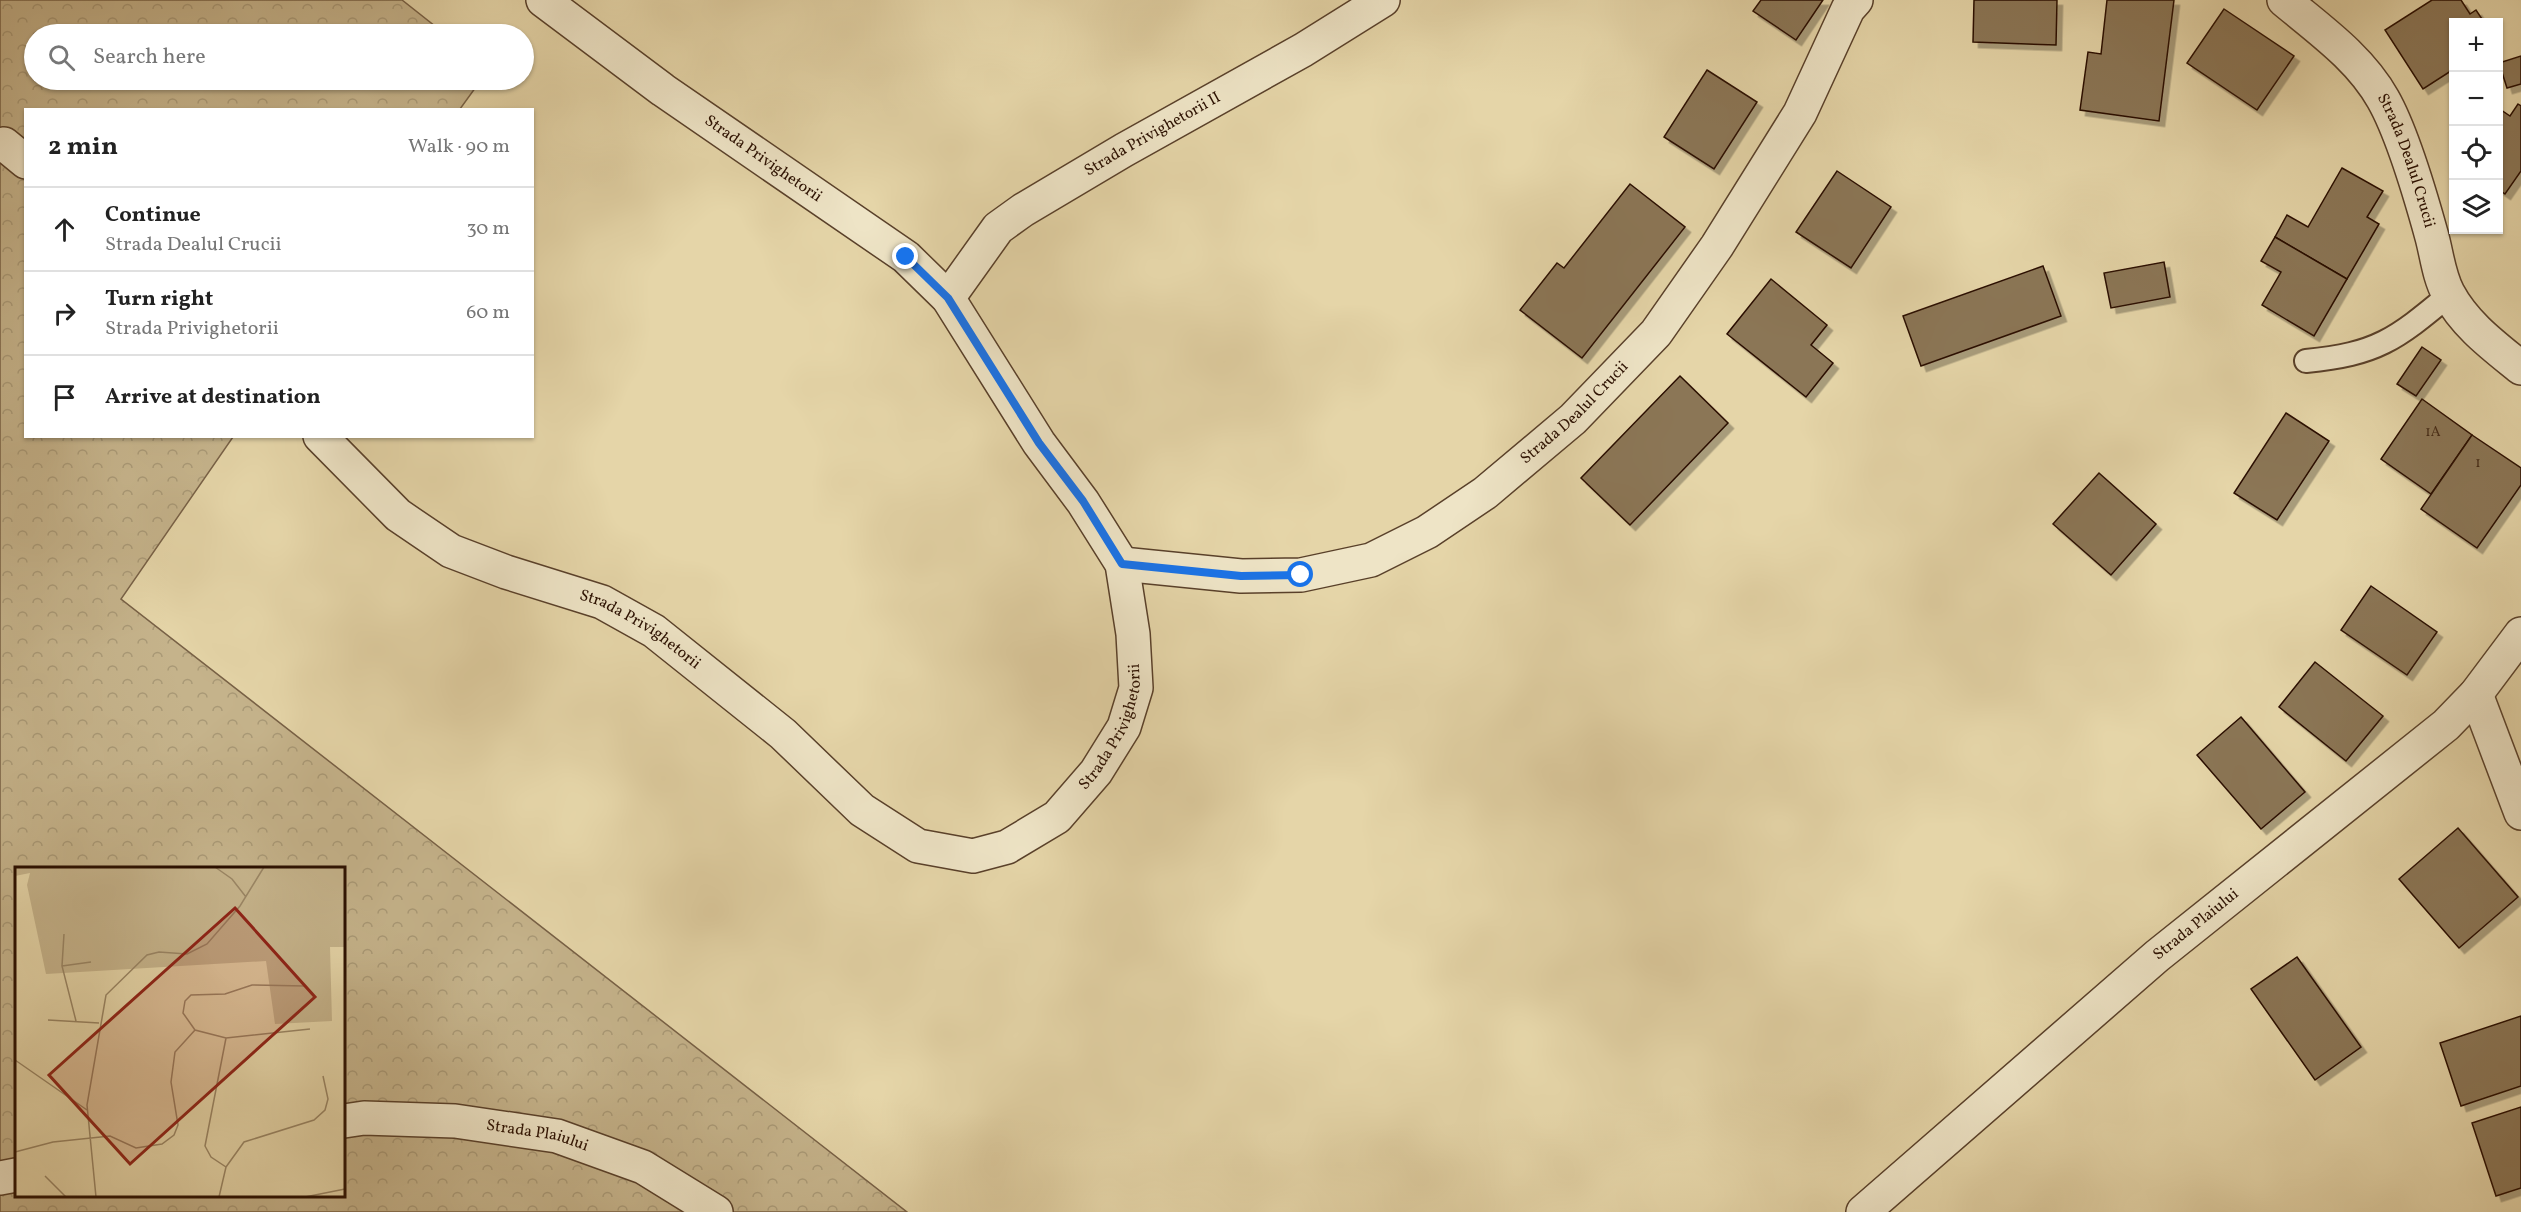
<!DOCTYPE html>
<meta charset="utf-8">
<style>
body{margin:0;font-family:Vollkorn,serif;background:#f6f6f6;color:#222}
.controls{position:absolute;right:18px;top:18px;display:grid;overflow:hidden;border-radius:0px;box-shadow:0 2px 4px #0004}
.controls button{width:54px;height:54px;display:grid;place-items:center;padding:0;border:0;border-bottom:2px solid #e0e0e0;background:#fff;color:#222;font:30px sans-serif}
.stop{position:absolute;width:18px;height:18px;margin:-14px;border:4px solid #1a73e8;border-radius:50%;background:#fff}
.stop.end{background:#1a73e8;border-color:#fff;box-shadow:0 2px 6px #0008}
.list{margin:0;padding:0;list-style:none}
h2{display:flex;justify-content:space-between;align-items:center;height:78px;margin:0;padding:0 24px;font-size:26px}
h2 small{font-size:20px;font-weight:400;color:#767676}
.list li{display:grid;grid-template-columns:39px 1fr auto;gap:18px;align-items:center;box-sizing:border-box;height:84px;padding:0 24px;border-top:2px solid #e0e0e0}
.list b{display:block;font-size:22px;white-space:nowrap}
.list p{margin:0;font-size:20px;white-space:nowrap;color:#767676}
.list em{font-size:20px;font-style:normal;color:#767676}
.icon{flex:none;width:33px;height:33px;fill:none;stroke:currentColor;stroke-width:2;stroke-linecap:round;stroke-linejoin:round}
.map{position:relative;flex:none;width:2521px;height:1212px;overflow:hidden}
.search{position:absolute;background:#fff;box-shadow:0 2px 4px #0004;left:24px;top:24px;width:510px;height:66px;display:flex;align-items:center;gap:15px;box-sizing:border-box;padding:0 21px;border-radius:33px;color:#767676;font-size:22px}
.panel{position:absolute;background:#fff;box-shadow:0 2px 4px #0004;left:24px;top:108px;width:510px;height:330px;border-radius:0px}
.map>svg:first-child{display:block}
.forest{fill:url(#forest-crowns);stroke:#786146;stroke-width:1.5;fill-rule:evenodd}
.building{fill:#8b7657;stroke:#2a0f00;stroke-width:1.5;filter:url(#shadow)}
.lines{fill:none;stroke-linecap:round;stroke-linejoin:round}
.service-casing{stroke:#59402a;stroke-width:26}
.minor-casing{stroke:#59402a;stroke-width:36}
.service{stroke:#eee4c6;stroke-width:22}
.minor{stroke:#eee4c6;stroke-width:33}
.route{stroke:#1a73e8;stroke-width:8}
.labels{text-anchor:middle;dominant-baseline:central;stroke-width:5;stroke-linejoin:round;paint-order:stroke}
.number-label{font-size:14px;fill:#422916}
.street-label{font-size:16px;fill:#2a0f00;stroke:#eee4c6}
.inset-road{fill:none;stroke:#9a8665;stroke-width:1.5}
.view{fill:#8f2418;fill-opacity:0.15;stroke:#8f2418;stroke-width:3}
.inset-edge{fill:none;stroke:#2a0f00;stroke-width:3}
</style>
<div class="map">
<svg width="2521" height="1212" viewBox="0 0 2521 1212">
<defs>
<pattern id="forest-crowns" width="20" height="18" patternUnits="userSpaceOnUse" patternTransform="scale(1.5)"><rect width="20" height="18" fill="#c5b38b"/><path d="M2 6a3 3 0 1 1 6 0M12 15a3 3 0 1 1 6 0" fill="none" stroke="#a99976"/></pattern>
<filter id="shadow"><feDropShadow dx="5.5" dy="5.5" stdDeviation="0" flood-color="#0004"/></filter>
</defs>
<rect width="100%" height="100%" fill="#e5d5a8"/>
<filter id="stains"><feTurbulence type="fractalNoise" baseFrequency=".00333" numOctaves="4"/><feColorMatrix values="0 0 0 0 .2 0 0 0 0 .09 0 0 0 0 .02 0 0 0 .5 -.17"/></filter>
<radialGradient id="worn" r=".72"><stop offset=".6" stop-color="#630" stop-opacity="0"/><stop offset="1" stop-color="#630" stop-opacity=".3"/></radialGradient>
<!-- forest -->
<path class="forest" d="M 0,0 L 402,0 L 445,34 L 34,34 L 34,80 L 481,80 L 460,109 L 26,110 L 26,436 L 233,437 L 121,599 L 907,1212 L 0,1212 ZM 16,868 L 344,868 L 344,1196 L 16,1196 Z"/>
<!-- building -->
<g class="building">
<path d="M 1761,0 L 1823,0 L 1796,40 L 1753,11 Z"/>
<path d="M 1974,0 L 2057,0 L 2056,45 L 1973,42 Z"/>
<path d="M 2107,0 L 2174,0 L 2159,121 L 2080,110 L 2088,52 L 2101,54 Z"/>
<path d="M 2432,0 L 2461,0 L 2470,14 L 2476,10 L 2484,22 L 2454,22 L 2454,69 L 2423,89 L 2385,30 Z"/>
<path d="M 2224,9 L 2294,56 L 2257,110 L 2187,63 Z"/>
<path d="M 2521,56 L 2521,84 L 2507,88 L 2499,63 Z"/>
<path d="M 1707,70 L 1757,102 L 1714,169 L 1664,137 Z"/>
<path d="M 2518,104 L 2521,106 L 2521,171 L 2505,194 L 2498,189 L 2498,108 L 2510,116 Z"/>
<path d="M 2342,168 L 2383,191 L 2367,217 L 2379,224 L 2347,279 L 2275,237 L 2287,215 L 2308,227 Z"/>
<path d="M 1837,171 L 1891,207 L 1851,268 L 1796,232 Z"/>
<path d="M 1630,184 L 1685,227 L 1582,358 L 1520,310 L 1557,263 L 1564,268 Z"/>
<path d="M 2275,237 L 2347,279 L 2314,336 L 2262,305 L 2281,272 L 2261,261 Z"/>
<path d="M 2164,262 L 2170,297 L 2111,308 L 2104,273 Z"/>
<path d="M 2043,266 L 2061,316 L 1921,366 L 1903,316 Z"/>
<path d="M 1771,279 L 1827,325 L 1811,345 L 1833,363 L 1806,397 L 1727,334 Z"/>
<path d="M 2422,347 L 2441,360 L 2416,396 L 2397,384 Z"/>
<path d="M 1680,376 L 1728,423 L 1630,525 L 1581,478 Z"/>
<path d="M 2422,399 L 2472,435 L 2431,494 L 2381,459 Z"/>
<path d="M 2286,413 L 2329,441 L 2277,520 L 2234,493 Z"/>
<path d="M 2472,435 L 2521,468 L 2521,485 L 2477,548 L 2421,509 Z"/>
<path d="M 2099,473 L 2156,524 L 2111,575 L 2053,524 Z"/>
<path d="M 2371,586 L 2437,632 L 2407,675 L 2341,630 Z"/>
<path d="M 2315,662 L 2383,716 L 2346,761 L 2279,707 Z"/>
<path d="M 2241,717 L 2305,792 L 2261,829 L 2197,755 Z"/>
<path d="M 2458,828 L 2518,897 L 2459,948 L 2399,879 Z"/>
<path d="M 2297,957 L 2361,1047 L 2315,1080 L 2251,989 Z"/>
<path d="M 2521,1016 L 2521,1086 L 2461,1106 L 2440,1043 Z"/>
<path d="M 2521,1107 L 2521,1188 L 2496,1196 L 2472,1123 Z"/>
</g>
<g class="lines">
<defs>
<path id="service" d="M 2306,361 C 2377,354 2395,340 2449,295"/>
<g id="minor">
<path id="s1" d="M 2284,0 C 2320,30 2360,58 2383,99 C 2403,134 2421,197 2432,237 C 2437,256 2439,276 2448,293 C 2465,325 2494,346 2521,368"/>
<path d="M 4,144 L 26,162"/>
<path id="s2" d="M 948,298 L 998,228 L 1023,210 L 1124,150 L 1303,50 L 1383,0"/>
<path id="s3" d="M 320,436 L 398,515 L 451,551 L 506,572 L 602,602 L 654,631 L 783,734 L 862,810 L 918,846 L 973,856 L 1007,847 L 1057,817 L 1096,772 L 1124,727 L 1136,688 L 1133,634 L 1122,564 L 1083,502 L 1039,443 L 948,298 L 906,257 L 663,90 L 543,0"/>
<path id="s4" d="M 1122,564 L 1241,576 L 1301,575 L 1371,560 L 1427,532 L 1485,493 L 1573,419 L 1656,333 L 1717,246 L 1800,113 L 1848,9 L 1856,0"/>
<path d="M 2476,694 L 2521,813"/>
<path id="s5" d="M 344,1121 L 364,1118 L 455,1121 L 557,1136 L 643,1167 L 716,1212"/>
<path d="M 0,1178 L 16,1175"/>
<path id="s6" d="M 1863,1212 L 2157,956 L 2446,725 L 2476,694 L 2521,634"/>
</g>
</defs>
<!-- service casing -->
<use href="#service" class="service-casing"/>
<!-- minor casing -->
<use href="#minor" class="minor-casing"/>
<!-- service -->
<use href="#service" class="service"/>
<!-- minor -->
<use href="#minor" class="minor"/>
</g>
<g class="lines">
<!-- route -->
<path class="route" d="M 906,257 L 948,298 L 1039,443 L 1083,501 L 1122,564 L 1241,576 L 1301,575"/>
</g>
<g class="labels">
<!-- number labels -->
<g class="number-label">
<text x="2433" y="432">1A</text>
<text x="2478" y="463">1</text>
</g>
<!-- street labels -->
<g class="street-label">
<text stroke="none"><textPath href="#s2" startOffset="267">Strada Privighetorii II</textPath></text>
<text transform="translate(763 159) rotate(35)">Strada Privighetorii</text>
<text stroke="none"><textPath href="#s1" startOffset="207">Strada Dealul Crucii</textPath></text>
<text stroke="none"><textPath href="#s4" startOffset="504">Strada Dealul Crucii</textPath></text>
<text stroke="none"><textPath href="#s3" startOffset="381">Strada Privighetorii</textPath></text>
<text stroke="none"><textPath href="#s3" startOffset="993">Strada Privighetorii</textPath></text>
<text stroke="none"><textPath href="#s6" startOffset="440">Strada Plaiului</textPath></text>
<text stroke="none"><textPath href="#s5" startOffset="195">Strada Plaiului</textPath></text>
</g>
</g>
<!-- overview -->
<g transform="translate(15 867)">
<rect width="330" height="330" fill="#e5d5a8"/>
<path d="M 0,0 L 330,0 L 330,80 L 315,80 L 317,154 L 260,157 L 251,94 L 31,107 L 12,18 L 15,6 L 0,9 Z" fill="#c5b38b"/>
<path class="inset-road" d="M 200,0 L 217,12 L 231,30M 49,67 L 47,99 L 61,154M 47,99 L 76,95M 290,119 L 237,118 L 210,127 L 176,128 L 170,134 L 168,146 L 180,163 L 211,171 L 295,162M 330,146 L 330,177M 33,153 L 84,156M 0,193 L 72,243M 0,285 L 38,275 L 95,269 L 121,281 L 147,277 L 159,268 L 163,258 L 156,215 L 160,185 L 180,163M 211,300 L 229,275 L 299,253 L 310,243 L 313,232 L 308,209M 30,309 L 51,330M 81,330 L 72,238 L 91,128 L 132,88 L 144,85 L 172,87 L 192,77 L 225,39 L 249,0M 93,330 L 112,330M 204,330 L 211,300 L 196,290 L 190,279 L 211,171M 290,330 L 330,322"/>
<path class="view" d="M 220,41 L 300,130 L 115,297 L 34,208 Z"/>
<rect width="330" height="330" class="inset-edge"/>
</g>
<rect width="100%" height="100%" filter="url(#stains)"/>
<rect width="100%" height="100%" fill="url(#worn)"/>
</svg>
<div class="controls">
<button>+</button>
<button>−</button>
<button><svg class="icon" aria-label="locate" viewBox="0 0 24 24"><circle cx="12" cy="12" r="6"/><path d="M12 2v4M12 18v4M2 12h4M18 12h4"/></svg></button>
<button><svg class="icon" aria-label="layers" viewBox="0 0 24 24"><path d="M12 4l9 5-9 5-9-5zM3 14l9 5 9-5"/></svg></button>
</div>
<div class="stop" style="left:1301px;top:575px"></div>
<div class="stop end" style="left:906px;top:257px"></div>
<div class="search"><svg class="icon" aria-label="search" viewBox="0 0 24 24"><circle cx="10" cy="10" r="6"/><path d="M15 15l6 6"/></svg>Search here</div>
<section class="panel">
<h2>2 min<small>Walk · 90 m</small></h2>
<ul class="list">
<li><svg class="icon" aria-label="ahead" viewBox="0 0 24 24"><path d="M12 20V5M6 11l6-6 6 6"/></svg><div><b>Continue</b><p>Strada Dealul Crucii</p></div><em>30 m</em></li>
<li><svg class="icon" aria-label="right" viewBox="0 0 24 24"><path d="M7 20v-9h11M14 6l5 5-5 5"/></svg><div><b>Turn right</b><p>Strada Privighetorii</p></div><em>60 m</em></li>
<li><svg class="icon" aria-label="arrive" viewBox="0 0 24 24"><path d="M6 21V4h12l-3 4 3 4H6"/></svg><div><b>Arrive at destination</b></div></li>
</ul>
</section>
</div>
